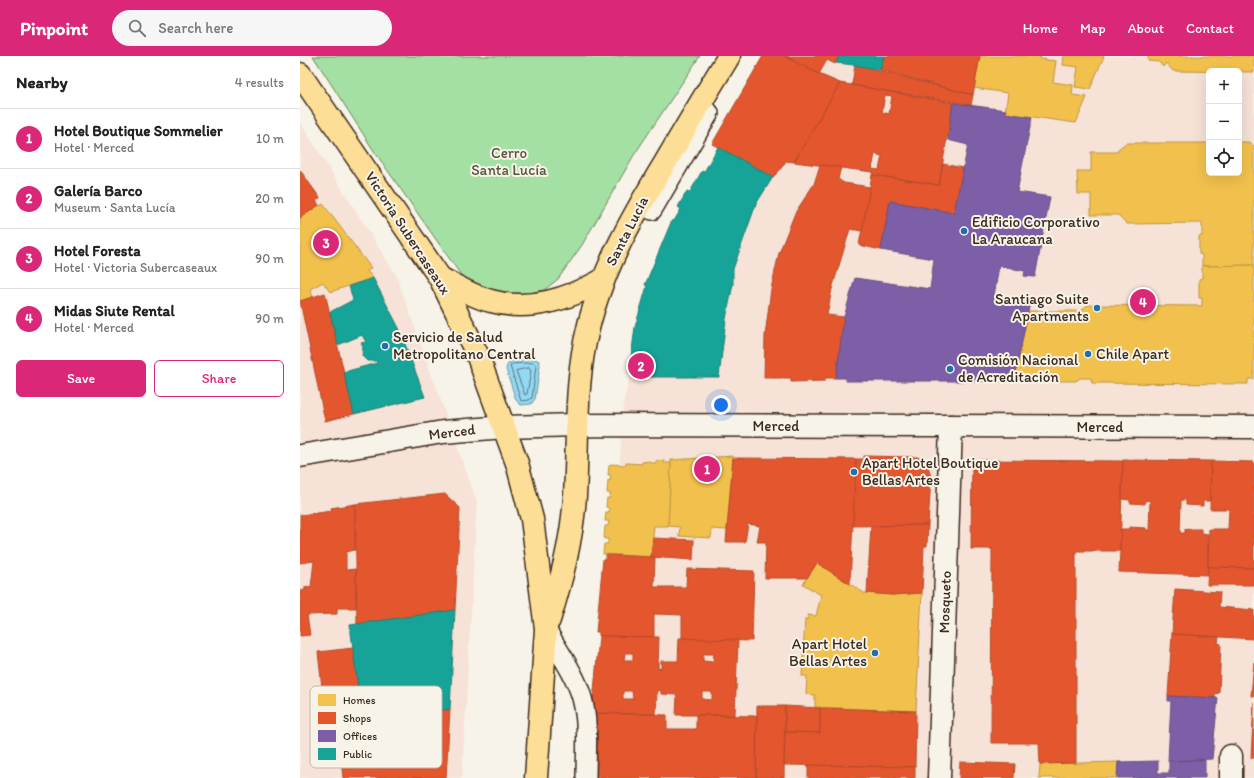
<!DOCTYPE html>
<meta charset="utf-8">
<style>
body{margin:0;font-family:Itim,sans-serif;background:#f6f6f6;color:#222}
.controls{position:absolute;right:12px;top:12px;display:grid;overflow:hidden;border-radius:6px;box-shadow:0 4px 16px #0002}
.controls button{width:36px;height:36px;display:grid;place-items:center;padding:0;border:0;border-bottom:1px solid #e0e0e0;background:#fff;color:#222;font:20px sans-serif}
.you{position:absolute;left:421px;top:349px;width:14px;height:14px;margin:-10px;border:3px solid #fff;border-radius:50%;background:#1a73e8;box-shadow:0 0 0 6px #1a73e833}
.badge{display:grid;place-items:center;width:26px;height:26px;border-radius:50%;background:#db2777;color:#fff;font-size:13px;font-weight:700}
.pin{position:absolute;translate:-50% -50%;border:2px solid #fff;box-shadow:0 1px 4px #0006}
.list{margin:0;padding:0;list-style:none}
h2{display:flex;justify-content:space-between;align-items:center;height:52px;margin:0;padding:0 16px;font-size:17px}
h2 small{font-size:13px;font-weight:400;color:#767676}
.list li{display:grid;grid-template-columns:26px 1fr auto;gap:12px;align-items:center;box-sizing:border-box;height:60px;padding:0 16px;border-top:1px solid #e0e0e0}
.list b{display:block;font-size:15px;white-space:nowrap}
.list p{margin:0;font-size:13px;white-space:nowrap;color:#767676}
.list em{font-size:13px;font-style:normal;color:#767676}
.actions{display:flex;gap:8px;padding:12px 16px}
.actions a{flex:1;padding:9px 0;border:1px solid #db2777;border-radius:6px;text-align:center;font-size:14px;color:#db2777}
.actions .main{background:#db2777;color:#fff}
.icon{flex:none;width:22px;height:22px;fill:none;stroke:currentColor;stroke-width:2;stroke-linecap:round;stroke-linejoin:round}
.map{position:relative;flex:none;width:954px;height:722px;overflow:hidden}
header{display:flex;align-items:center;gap:24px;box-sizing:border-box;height:56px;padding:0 20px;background:#db2777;color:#fff}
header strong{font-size:19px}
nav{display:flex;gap:22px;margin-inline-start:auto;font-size:14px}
.search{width:280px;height:36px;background:#f6f6f6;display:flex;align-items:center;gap:10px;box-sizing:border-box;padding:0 14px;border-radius:22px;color:#767676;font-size:15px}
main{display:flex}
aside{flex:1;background:#fff}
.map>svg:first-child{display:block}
.built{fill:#f6e2d7;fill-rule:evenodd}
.green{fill:#a4dfa4;stroke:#708461}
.water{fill:#92d9f4;stroke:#6f939e}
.homes{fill:#f2c14e;stroke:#bb9440}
.shops{fill:#e4572e;stroke:#b14a29;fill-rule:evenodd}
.offices{fill:#7b5ea7;stroke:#684e7e}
.public{fill:#17a398;stroke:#227f73}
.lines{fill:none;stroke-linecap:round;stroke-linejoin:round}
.shore{stroke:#5e7074;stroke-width:1}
.lane-casing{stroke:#3b2a1e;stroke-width:22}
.street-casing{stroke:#3b2a1e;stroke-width:25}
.secondary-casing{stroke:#3b2a1e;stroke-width:25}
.primary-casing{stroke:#3b2a1e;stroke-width:25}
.lane{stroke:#f7f3e8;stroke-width:19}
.street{stroke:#f7f3e8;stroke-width:22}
.secondary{stroke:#f7f3e8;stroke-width:22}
.primary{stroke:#fdde96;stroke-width:22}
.poi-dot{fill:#1f6fb2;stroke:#f7f3e8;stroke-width:1.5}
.labels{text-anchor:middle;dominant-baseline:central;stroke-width:4;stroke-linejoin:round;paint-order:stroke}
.park-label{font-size:15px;fill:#555740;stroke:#f7f3e8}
.poi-label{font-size:15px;fill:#3b2a1e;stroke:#f7f3e8;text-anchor:start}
.street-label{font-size:15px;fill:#3b2a1e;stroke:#f7f3e8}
.key{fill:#f7f3e8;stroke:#bfb7ab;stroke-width:1}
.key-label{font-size:11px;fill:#3b2a1e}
</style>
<header>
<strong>Pinpoint</strong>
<div class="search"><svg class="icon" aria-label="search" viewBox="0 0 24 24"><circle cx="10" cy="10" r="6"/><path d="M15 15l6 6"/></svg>Search here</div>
<nav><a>Home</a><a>Map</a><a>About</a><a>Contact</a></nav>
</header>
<main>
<aside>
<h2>Nearby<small>4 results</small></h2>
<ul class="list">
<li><span class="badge">1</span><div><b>Hotel Boutique Sommelier</b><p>Hotel · Merced</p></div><em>10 m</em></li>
<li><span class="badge">2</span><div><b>Galería Barco</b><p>Museum · Santa Lucía</p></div><em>20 m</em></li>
<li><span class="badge">3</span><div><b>Hotel Foresta</b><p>Hotel · Victoria Subercaseaux</p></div><em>90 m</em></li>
<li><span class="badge">4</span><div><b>Midas Siute Rental</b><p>Hotel · Merced</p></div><em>90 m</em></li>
</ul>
<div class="actions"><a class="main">Save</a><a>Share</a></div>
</aside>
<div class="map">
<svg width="954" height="722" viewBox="0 0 954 722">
<rect width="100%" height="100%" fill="#f7f3e8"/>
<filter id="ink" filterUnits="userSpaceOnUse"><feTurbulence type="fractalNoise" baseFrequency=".025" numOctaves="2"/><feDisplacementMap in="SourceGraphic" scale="8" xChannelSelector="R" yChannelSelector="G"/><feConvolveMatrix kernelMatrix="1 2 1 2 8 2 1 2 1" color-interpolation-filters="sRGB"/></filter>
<g filter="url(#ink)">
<!-- built -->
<g class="built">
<path d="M 474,0 L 954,0 L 954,722 L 298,722 L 324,345 L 354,219 ZM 909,15 L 939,15 L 939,117 L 909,117 Z"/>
<path d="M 0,66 L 96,219 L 177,446 L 162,722 L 0,722 Z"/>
</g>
<!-- green -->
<path class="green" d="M 13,0 L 400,0 L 334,99 L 282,189 L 258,223 L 242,236 L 221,243 L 197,242 L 163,222 L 74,95 Z"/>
<!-- water -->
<path class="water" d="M 235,303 L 239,305 L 240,309 L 235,343 L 231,348 L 221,349 L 216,344 L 206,313 C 208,300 225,304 235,303 Z"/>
<!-- homes -->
<g class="homes">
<path d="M 680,0 L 741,0 L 740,3 L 756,5 L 753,26 L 773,29 L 772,39 L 787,41 L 776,67 L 705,57 L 708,37 L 674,32 Z"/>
<path d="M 764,0 L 804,0 L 790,33 L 775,31 L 778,11 L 763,9 Z"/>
<path d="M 848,0 L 954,0 L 954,16 L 873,15 L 866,7 L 863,11 L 859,6 L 848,5 Z"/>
<path d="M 939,86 L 950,86 L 954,91 L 954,209 L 902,210 L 902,199 L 899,198 L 899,180 L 902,180 L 902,167 L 827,168 L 818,159 L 791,159 L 791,138 L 778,138 L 777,115 L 791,115 L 791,96 L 818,96 L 818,93 L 826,87 L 909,87 L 909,117 L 939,117 Z"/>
<path d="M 23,148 L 71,212 L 67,215 L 73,222 L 30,236 L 23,226 L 10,233 L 13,241 L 0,245 L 0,162 L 19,149 L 20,150 Z"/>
<path d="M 954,209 L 954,323 L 948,323 L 948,328 L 792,327 L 791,322 L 780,322 L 776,325 L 739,325 L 739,322 L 715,321 L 728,255 L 781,255 L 787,249 L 902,250 L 902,242 L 899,242 L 899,223 L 902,222 L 902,210 Z"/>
<path d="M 433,400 L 427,474 L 412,473 L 411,482 L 379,480 L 380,471 L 368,470 L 371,404 Z"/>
<path d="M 364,404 L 364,407 L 371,407 L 368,470 L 354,470 L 351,501 L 303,498 L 304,488 L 308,488 L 308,483 L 304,483 L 305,470 L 308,470 L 309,465 L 305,465 L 306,456 L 309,456 L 309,452 L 306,451 L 307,442 L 310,442 L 310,437 L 307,437 L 308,424 L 310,425 L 311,419 L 308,419 L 309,409 L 311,408 L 326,409 L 326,407 L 342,408 L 342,406 L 350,405 L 350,407 L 356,407 L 356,405 Z"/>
<path d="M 517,507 L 564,537 L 592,539 L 622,537 L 616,655 L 515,651 L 515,639 L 506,638 L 507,620 L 502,620 L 505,563 L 508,563 L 508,559 L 516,560 L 521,539 L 503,528 Z"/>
<path d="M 818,706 L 817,722 L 739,722 L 740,708 Z"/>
</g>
<!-- shops -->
<g class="shops">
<path d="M 463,0 L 484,0 L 519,18 L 540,27 L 494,106 L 486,105 L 479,115 L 473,121 L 412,88 Z"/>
<path d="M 484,0 L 539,0 L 535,8 L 527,4 L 519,18 Z"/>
<path d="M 584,0 L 680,0 L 673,39 L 580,14 Z"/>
<path d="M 555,9 L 673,39 L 671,49 L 552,29 Z"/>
<path d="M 540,27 L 653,47 L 639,129 L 572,119 L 573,116 L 494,106 ZM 585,39 L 592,40 L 589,58 L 582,56 ZM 575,98 L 582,100 L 579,114 L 572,113 Z"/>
<path d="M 643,108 L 663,112 L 654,157 L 590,145 L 581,194 L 559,189 L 572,119 L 639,129 Z"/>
<path d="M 520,109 L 541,111 L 538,123 L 544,127 L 570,131 L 562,175 L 550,173 L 532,233 L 527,259 L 544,261 L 536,322 L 525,322 L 525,325 L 491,326 L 491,322 L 464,322 L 465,280 L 471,233 L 479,197 L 495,157 L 514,128 Z"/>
<path d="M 0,114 L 20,142 L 16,145 L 19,149 L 0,162 Z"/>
<path d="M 25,237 L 54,358 L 25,365 L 0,245 Z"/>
<path d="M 564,400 L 617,401 L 624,404 L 628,409 L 631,422 L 628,469 L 552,470 L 556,403 L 564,403 Z"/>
<path d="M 433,402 L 556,403 L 550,528 L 517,507 L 507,522 L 465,522 L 466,486 L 457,486 L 460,470 L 448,468 L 445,486 L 426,486 Z"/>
<path d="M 672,404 L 823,405 L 820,495 L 776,495 L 776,707 L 740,708 L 739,687 L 691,687 L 692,493 L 671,493 Z"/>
<path d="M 823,404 L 911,405 L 910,445 L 903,445 L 903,450 L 886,449 L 886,444 L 881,444 L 880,477 L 885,477 L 885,473 L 901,473 L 901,477 L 908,478 L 908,519 L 819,516 L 821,473 L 829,473 L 829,471 L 846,472 L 846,474 L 849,474 L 850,445 L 845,444 L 845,448 L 830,447 L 830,444 L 822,443 Z"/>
<path d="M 911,405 L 954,406 L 954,512 L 908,511 L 909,473 L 928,473 L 929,453 L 910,453 Z"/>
<path d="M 145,438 L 160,452 L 155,554 L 57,568 L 55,448 Z"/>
<path d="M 55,448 L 55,494 L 46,496 L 46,514 L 56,513 L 56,552 L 37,552 L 37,558 L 7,559 L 10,579 L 0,580 L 0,535 L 5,534 L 5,531 L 11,531 L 14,505 L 0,507 L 0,459 L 32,455 L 31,452 Z"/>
<path d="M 628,469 L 627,490 L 624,490 L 622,537 L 592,539 L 567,537 L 571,470 Z"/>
<path d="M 353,482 L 394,484 L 393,504 L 351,501 Z"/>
<path d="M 306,499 L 355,501 L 354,531 L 386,531 L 387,513 L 454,515 L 452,585 L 382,583 L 382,559 L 354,558 L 354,581 L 299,580 L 299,576 L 296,576 L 303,503 L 306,503 Z"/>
<path d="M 908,511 L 954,512 L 954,529 L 907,529 Z"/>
<path d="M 875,533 L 920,536 L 919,551 L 954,554 L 954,583 L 872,578 Z"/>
<path d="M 872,578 L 919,581 L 918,587 L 921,588 L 919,637 L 915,638 L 915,642 L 868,640 Z"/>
<path d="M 299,580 L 359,581 L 358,612 L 361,613 L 361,605 L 378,605 L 379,582 L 438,584 L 435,659 L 376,659 L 377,639 L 361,638 L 361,634 L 357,635 L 356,658 L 292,657 ZM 325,597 L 333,597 L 333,604 L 324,604 ZM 403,598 L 414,598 L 413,606 L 403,605 ZM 323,635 L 332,635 L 333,643 L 323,643 ZM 402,636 L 412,636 L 412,644 L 402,643 Z"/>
<path d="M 53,592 L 59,638 L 23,641 L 18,596 Z"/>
<path d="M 954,606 L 954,640 L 951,640 Z"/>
<path d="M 954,646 L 954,702 L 951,702 Z"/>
<path d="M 457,650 L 485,650 L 484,722 L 456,722 Z"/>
<path d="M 485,650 L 520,652 L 520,677 L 485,676 Z"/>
<path d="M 520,652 L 616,655 L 615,711 L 484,709 L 485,676 L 520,677 Z"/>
<path d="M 150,653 L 146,722 L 43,722 L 38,676 L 46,674 L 45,664 L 83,659 L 85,678 L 106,676 L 104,658 Z"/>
<path d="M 292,657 L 367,659 L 367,673 L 396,673 L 396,659 L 457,660 L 456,722 L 291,722 Z"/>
<path d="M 660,706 L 715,708 L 714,722 L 659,722 Z"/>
<path d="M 508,709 L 615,711 L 615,722 L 508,722 Z"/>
</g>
<!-- offices -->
<g class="offices">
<path d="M 653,47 L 706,54 L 705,57 L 732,61 L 717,136 L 750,141 L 735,221 L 724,220 L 725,215 L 699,210 L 694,240 L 730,245 L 715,321 L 707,322 L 707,325 L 546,325 L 546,322 L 536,322 L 544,261 L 555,222 L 630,233 L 634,203 L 581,194 L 590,145 L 654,157 L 668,89 L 648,84 Z"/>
<path d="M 868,640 L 918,642 L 912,703 L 868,705 L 871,645 L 868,645 Z"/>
<path d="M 905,704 L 905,722 L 817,722 L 818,706 L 858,705 L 858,717 L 869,717 L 869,705 Z"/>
</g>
<!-- public -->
<g class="public">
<path d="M 539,0 L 584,0 L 580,14 L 555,9 L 536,7 Z"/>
<path d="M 418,91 L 473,121 L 456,148 L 433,213 L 433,228 L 426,263 L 419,321 L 337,321 L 332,317 L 329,317 L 335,271 L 347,230 L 345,229 L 372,164 L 374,165 L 381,153 L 378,151 L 387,135 L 390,136 L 402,115 L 404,116 Z"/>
<path d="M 73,222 L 99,272 L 125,341 L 54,358 L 44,316 L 77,307 L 77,305 L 67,305 L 62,300 L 63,291 L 61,287 L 66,286 L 62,279 L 38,289 L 30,256 L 53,244 L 49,230 Z"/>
<path d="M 155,554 L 150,653 L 62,662 L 50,569 Z"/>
</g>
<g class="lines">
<!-- shore -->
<g class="shore">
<path d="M 234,307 L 236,310 L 232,342 L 229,344 L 221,345 L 210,310 L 213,308 Z"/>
<path d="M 229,312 L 231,315 L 227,338 L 225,339 L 216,315 Z"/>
</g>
<defs>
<g id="lane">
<path d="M 340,148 L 352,154 L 409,57"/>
<path d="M 246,573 C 258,595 275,617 282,642 C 289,668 286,695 286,722"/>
</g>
<g id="street">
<path d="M 204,371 L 277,369 L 954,371"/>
<path d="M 639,722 L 651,370"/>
<path d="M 931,722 L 931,700"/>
</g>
<path id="secondary" d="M 0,400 L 143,376 L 204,371"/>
<g id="primary">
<path d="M 0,18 L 140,222 L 177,298 L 217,407 L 232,463 L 246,573 L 236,722"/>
<path d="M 140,222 C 156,230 173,241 191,245 C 230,256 268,243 303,224"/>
<path d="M 249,564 C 262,522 272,484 275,440 C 278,388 275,336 285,286 C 298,220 331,163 365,107 C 386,71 407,36 429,0"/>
</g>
</defs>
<!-- lane casing -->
<use href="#lane" class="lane-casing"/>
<!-- street casing -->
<use href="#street" class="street-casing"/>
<!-- secondary casing -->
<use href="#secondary" class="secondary-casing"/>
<!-- primary casing -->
<use href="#primary" class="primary-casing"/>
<!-- lane -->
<use href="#lane" class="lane"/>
<!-- street -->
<use href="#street" class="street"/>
<!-- secondary -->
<use href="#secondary" class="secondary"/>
<!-- primary -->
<use href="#primary" class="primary"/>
</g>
</g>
<!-- markers -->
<g class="poi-dot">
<circle cx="664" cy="175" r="4"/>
<circle cx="797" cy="252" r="4"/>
<circle cx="85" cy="290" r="4"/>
<circle cx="788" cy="298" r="4"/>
<circle cx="650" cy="313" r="4"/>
<circle cx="554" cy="416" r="4"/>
<circle cx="575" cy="597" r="4"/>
</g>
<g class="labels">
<!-- park labels -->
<g class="park-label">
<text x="209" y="97">Cerro<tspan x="209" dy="17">Santa Lucía</tspan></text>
</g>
<!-- poi labels -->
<g class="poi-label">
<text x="672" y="166">Edificio Corporativo<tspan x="672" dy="17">La Araucana</tspan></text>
<text x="789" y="243" text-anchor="end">Santiago Suite<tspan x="789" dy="17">Apartments</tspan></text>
<text x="93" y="281">Servicio de Salud<tspan x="93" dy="17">Metropolitano Central</tspan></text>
<text x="796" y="298">Chile Apart</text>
<text x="658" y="304">Comisión Nacional<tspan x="658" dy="17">de Acreditación</tspan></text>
<text x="562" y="407">Apart Hotel Boutique<tspan x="562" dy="17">Bellas Artes</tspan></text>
<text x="567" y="588" text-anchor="end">Apart Hotel<tspan x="567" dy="17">Bellas Artes</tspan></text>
</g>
<!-- street labels -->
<g class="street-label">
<text transform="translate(327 175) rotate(-63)">Santa Lucía</text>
<text transform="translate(108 177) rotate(57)">Victoria Subercaseaux</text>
<text x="476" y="370">Merced</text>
<text x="800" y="371">Merced</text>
<text transform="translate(152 376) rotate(-7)">Merced</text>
<text transform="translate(645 546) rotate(-88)">Mosqueto</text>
</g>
</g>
<!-- legend -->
<rect x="10" y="630" width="132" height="82" rx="6" class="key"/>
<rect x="18" y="638" width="18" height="12" fill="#f2c14e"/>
<rect x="18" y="656" width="18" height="12" fill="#e4572e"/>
<rect x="18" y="674" width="18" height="12" fill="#7b5ea7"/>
<rect x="18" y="692" width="18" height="12" fill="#17a398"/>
<g class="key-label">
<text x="43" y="648">Homes</text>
<text x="43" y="666">Shops</text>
<text x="43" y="684">Offices</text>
<text x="43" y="702">Public</text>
</g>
</svg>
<div class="controls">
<button>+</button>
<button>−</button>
<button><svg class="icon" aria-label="locate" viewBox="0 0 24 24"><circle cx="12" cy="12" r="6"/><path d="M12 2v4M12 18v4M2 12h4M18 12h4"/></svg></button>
</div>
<div class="you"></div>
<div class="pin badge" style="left:407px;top:413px">1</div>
<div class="pin badge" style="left:341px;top:310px">2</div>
<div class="pin badge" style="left:26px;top:187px">3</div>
<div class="pin badge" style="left:843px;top:246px">4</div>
</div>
</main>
